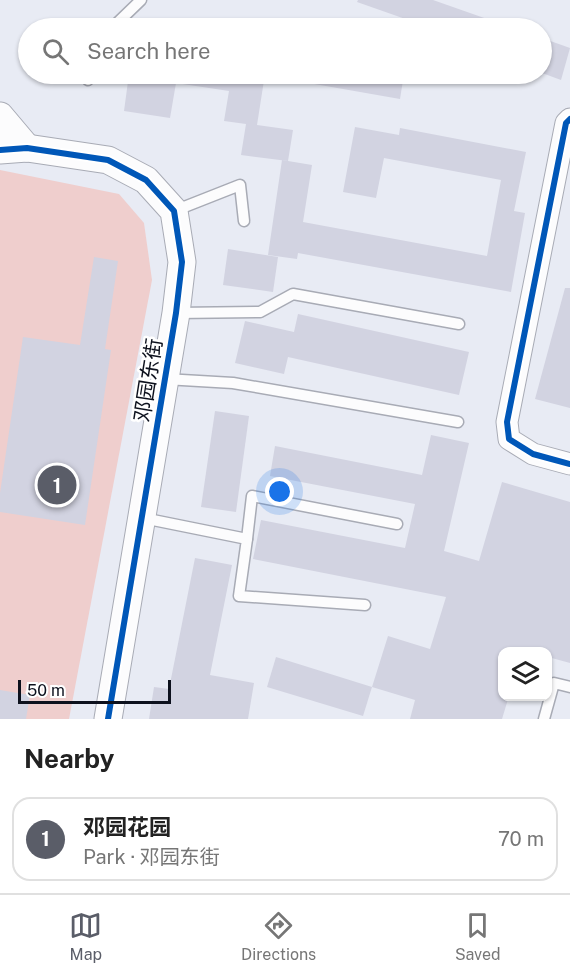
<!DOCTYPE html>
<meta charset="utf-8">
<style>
body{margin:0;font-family:"Public Sans","Noto Sans SC",sans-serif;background:#f6f6f6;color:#222}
.controls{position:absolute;right:18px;bottom:18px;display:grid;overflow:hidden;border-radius:12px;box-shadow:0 2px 4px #0004}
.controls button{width:54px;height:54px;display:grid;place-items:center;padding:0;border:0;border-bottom:2px solid #e0e0e0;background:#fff;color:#222;font:30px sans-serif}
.scale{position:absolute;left:18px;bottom:15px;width:153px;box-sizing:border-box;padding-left:6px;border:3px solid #0d111d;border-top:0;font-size:16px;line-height:21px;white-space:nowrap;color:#0d111d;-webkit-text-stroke:4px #fff;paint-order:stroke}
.you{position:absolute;left:280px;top:492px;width:21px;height:21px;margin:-15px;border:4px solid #fff;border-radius:50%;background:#1a73e8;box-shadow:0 0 0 9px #1a73e833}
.badge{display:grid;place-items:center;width:39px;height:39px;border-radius:50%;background:#5a5d68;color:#fff;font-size:20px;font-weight:700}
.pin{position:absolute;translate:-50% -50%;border:3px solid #fff;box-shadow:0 2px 6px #0006}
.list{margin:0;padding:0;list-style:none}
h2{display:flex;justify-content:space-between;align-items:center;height:78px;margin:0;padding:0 24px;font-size:26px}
h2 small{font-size:20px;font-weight:400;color:#767676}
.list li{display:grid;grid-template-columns:39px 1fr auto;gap:18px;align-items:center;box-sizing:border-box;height:84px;margin:0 12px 12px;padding:0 12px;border:2px solid #e0e0e0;border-radius:18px}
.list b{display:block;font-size:22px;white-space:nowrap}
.list p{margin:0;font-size:20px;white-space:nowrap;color:#767676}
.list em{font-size:20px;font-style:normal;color:#767676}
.icon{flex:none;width:33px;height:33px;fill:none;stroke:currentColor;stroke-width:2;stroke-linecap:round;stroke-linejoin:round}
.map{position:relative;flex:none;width:570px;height:719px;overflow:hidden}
.search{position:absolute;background:#fff;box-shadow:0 2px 4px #0004;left:18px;right:18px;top:18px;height:66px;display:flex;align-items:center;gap:15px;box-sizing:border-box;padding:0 21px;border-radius:33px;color:#767676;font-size:22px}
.sheet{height:174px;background:#fff}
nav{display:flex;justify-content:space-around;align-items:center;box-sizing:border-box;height:84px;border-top:2px solid #e0e0e0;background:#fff;font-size:16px;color:#767676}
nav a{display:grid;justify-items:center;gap:3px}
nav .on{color:#5a5d68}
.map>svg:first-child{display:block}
.green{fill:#efcecd}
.building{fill:#d2d3e1}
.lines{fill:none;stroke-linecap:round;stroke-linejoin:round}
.service-casing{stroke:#a8abb5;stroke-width:13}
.minor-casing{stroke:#a8abb5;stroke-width:23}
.tertiary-casing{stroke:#a8abb5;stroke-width:29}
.service{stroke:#fcfcfd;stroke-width:10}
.minor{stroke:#fcfcfd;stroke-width:21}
.tertiary{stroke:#fcfcfd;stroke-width:27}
.cycleway-casing{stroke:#fff;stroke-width:10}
.cycleway{stroke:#0057b8;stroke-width:6}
.labels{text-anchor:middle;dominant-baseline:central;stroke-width:5;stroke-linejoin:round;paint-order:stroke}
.street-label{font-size:21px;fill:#0d111d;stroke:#fff}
</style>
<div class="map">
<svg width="570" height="719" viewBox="0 0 570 719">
<rect width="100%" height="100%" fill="#e8ebf4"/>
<!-- green -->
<path class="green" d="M 0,170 L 119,194 L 144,223 L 152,280 L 69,719 L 0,719 Z"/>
<!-- building -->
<g class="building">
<path d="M 358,0 L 433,0 L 507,26 L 506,28 L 431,28 L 357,2 Z"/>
<path d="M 542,38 L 570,48 L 561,80 L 542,73 Z"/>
<path d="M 129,74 L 265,74 L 257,125 L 293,130 L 288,161 L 241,155 L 246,124 L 224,121 L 229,91 L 176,83 L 170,118 L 124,111 Z"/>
<path d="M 304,74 L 404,74 L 400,99 L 303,82 Z"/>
<path d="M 355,127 L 399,135 L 400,128 L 526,152 L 514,211 L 525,213 L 511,292 L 298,253 L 297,259 L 268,255 L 282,160 L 312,165 L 303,222 L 487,256 L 501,180 L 384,158 L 376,198 L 343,192 Z"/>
<path d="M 228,249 L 278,257 L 273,292 L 223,285 Z"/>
<path d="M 94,257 L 118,261 L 105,349 L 111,350 L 85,525 L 0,512 L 0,493 L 23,337 L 80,345 Z"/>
<path d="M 565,288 L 570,288 L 570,408 L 535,399 Z"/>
<path d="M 298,314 L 469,352 L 459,395 L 288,357 L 284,374 L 235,363 L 245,321 L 294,332 Z"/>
<path d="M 215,411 L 249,416 L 236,512 L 201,507 Z"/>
<path d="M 431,435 L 469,443 L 444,551 L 479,561 L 502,482 L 570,502 L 570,663 L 548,657 L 548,651 L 502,651 L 502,696 L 509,696 L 502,719 L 410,719 L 415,700 L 372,687 L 388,636 L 430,649 L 446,597 L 253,559 L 261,520 L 405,548 L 415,504 L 270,476 L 275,446 L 422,475 Z"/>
<path d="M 195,558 L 232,565 L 210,675 L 254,683 L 248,719 L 149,719 L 154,687 L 169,689 Z"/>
<path d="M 276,657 L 372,687 L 363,716 L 267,687 Z"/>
<path d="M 0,690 L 30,695 L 26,719 L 0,719 Z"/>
</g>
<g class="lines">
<defs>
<g id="service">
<path d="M 112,28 L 141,0"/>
<path d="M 88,80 L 90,74"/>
<path d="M 174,211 L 240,185 L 244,221"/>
<path d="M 176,313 L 260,312 L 293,294 L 459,324"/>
<path d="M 165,379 L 233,383 L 458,422"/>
<path d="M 143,518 L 247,539 L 239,596 L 365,605"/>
<path d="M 247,539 L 252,496 L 397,524"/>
<path d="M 544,719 L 554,683 L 570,687"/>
</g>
<path id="minor" d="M 570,119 L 566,123 L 507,422 L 509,439 L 533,454 L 570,464"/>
<g id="tertiary">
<path d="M 0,116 L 27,148"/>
<path d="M 0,150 L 27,148 L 108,160 L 146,180 L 174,211 L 182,262 L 176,313 L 108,719"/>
</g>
</defs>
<!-- service casing -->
<use href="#service" class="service-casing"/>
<!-- minor casing -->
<use href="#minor" class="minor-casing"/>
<!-- tertiary casing -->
<use href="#tertiary" class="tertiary-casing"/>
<!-- service -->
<use href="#service" class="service"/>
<!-- minor -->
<use href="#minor" class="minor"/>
<!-- tertiary -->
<use href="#tertiary" class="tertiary"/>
<defs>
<g id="cycleway">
<path d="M 570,119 L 566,123 L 507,422 L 509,439 L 533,454 L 570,464"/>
<path d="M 0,150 L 27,148 L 108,160 L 146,180 L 174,211 L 182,262 L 176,313 L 108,719"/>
</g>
</defs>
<!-- cycleway casing -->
<use href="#cycleway" class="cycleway-casing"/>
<!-- cycleway -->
<use href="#cycleway" class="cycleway"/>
</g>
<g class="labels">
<!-- street labels -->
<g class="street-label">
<text transform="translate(148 380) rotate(-81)">邓园东街</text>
</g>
</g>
</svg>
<div class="controls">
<button><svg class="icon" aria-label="layers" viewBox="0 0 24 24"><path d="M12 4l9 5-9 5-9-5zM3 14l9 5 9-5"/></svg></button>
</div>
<div class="scale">50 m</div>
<div class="you"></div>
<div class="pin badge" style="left:57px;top:485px">1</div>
<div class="search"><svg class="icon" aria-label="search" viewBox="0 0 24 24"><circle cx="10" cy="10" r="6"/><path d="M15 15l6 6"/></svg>Search here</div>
</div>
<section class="sheet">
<h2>Nearby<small></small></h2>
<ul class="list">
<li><span class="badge">1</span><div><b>邓园花园</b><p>Park · 邓园东街</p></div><em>70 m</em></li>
</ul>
</section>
<nav>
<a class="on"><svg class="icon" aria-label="map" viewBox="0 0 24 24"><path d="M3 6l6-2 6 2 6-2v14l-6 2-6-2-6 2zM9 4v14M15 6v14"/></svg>Map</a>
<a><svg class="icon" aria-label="directions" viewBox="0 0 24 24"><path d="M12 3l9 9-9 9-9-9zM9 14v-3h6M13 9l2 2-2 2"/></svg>Directions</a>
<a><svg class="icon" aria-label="saved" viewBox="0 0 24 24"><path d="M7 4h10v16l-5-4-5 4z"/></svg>Saved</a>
</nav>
